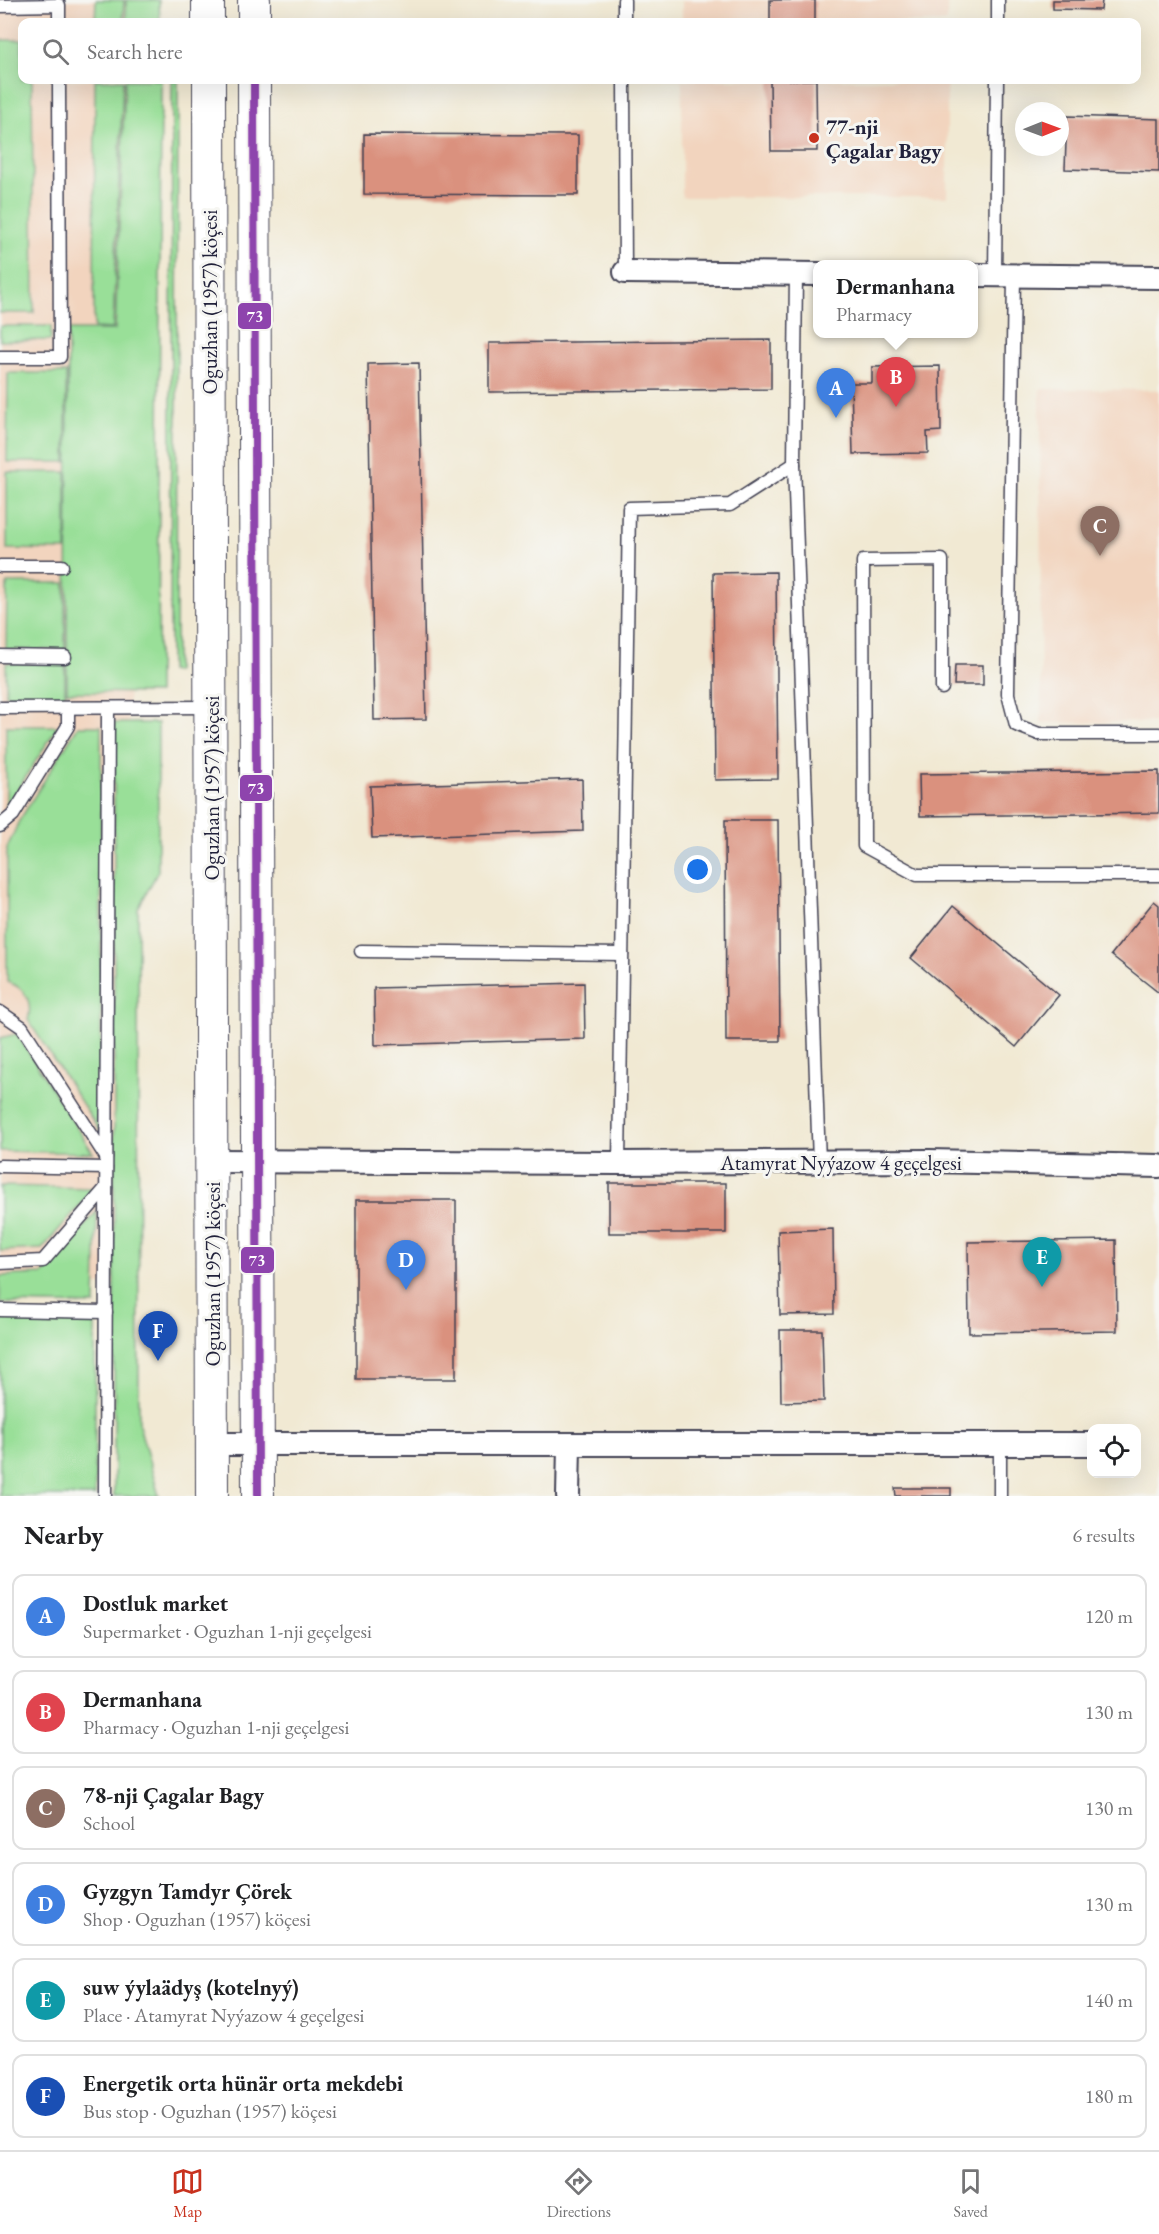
<!DOCTYPE html>
<meta charset="utf-8">
<style>
body{margin:0;font-family:"EB Garamond",serif;background:#f2f2f2;color:#202124}
.controls{position:absolute;right:18px;bottom:18px;display:grid;overflow:hidden;border-radius:12px;box-shadow:0 6px 24px #0002}
.controls button{width:54px;height:54px;display:grid;place-items:center;padding:0;border:0;border-bottom:2px solid #e0e0e0;background:#fff;color:#202124;font:30px sans-serif}
.compass{position:absolute;left:1015px;top:102px;width:54px;height:54px;border-radius:50%;background:#fff;box-shadow:0 6px 24px #0002;rotate:89deg}
.you{position:absolute;left:698px;top:870px;width:21px;height:21px;margin:-15px;border:4px solid #fff;border-radius:50%;background:#1a73e8;box-shadow:0 0 0 9px #1a73e833}
.badge{display:grid;place-items:center;width:39px;height:39px;border-radius:50%;background:#c8321e;color:#fff;font-size:20px;font-weight:700}
.pin{position:absolute;translate:-50% -50px;filter:drop-shadow(0 2px 3px #0008)}
.pin::after{content:'';position:absolute;top:32px;width:21px;height:18px;background:inherit;clip-path:polygon(0 0,100% 0,50% 100%)}
.popup{position:absolute;left:813px;top:260px;width:165px;height:78px;box-sizing:border-box;display:grid;place-content:center;border-radius:12px;background:#fff;filter:drop-shadow(0 2px 4px #0005);font-size:20px;white-space:nowrap;color:#757577}
.popup b{font-size:22px;color:#202124}
.popup::after{content:'';position:absolute;left:50%;top:100%;margin-left:-12px;border:12px solid transparent;border-top-color:#fff}
.list{margin:0;padding:0;list-style:none}
h2{display:flex;justify-content:space-between;align-items:center;height:78px;margin:0;padding:0 24px;font-size:26px}
h2 small{font-size:20px;font-weight:400;color:#757577}
.list li{display:grid;grid-template-columns:39px 1fr auto;gap:18px;align-items:center;box-sizing:border-box;height:84px;margin:0 12px 12px;padding:0 12px;border:2px solid #e0e0e0;border-radius:12px}
.list b{display:block;font-size:22px;white-space:nowrap}
.list p{margin:0;font-size:20px;white-space:nowrap;color:#757577}
.list em{font-size:20px;font-style:normal;color:#757577}
.icon{flex:none;width:33px;height:33px;fill:none;stroke:currentColor;stroke-width:2;stroke-linecap:round;stroke-linejoin:round}
.map{position:relative;flex:none;width:1159px;height:1496px;overflow:hidden}
.search{position:absolute;background:#fff;box-shadow:0 6px 24px #0002;left:18px;right:18px;top:18px;height:66px;display:flex;align-items:center;gap:15px;box-sizing:border-box;padding:0 21px;border-radius:12px;color:#757577;font-size:22px}
.sheet{height:654px;background:#fff}
nav{display:flex;justify-content:space-around;align-items:center;box-sizing:border-box;height:84px;border-top:2px solid #e0e0e0;background:#fff;font-size:16px;color:#757577}
nav a{display:grid;justify-items:center;gap:3px}
nav .on{color:#c8321e}
.map>svg:first-child{display:block}
.built{fill:#f2d4be}
.green{fill:#99df98;stroke:#5e806a;stroke-width:1.5}
.building{fill:#da917e}
.lines{fill:none;stroke-linecap:round;stroke-linejoin:round}
.service-casing{stroke:#414052;stroke-width:15}
.minor-casing{stroke:#414052;stroke-width:26}
.secondary-casing{stroke:#414052;stroke-width:34}
.service{stroke:#fff;stroke-width:12}
.minor{stroke:#fff;stroke-width:22}
.secondary{stroke:#fff;stroke-width:32}
.bus-1-casing{stroke:#f6f6f2;stroke-width:12}
.bus-1{stroke:#8e44ad;stroke-width:8}
.poi-dot{fill:#c8321e;stroke:#f6f6f2;stroke-width:2}
.labels{text-anchor:middle;dominant-baseline:central;stroke-width:6;stroke-linejoin:round;paint-order:stroke}
.poi-label{font-size:21px;font-weight:bold;fill:#22223b;stroke:#f6f6f2;text-anchor:start}
.street-label{font-size:21px;fill:#22223b;stroke:#f6f6f2}
.line-badge{stroke:#f6f6f2;stroke-width:2}
.badge-label{font-size:16px;text-anchor:middle;font-weight:bold;fill:#fff}
</style>
<div class="map">
<svg width="1159" height="1496" viewBox="0 0 1159 1496">
<rect width="100%" height="100%" fill="#f6f6f2"/>
<filter id="ink" filterUnits="userSpaceOnUse"><feTurbulence type="fractalNoise" baseFrequency=".0167" numOctaves="2"/><feDisplacementMap in="SourceGraphic" scale="12" xChannelSelector="R" yChannelSelector="G"/><feConvolveMatrix kernelMatrix="1 2 1 2 8 2 1 2 1" color-interpolation-filters="sRGB"/></filter>
<filter id="wash" filterUnits="userSpaceOnUse"><feTurbulence type="fractalNoise" baseFrequency=".008" numOctaves="4" result="noise"/><feDisplacementMap in="SourceGraphic" scale="24" xChannelSelector="R" yChannelSelector="G"/><feGaussianBlur stdDeviation="1.35" result="paint"/><feColorMatrix in="noise" values="0 0 0 0 0 0 0 0 0 0 0 0 0 0 0 0 0 1.4 0 .05"/><feComposite in="paint" operator="in"/></filter>
<g filter="url(#wash)">
<rect width="100%" height="100%" fill="#f1e9d3"/>
<!-- built -->
<g class="built">
<path d="M 0,0 L 133,0 L 133,22 L 22,22 L 22,80 L 133,80 L 124,1285 L 0,1283 Z"/>
<rect x="682" y="0" width="265" height="22"/>
<rect x="682" y="80" width="265" height="117"/>
<path d="M 1040,389 L 1159,390 L 1159,722 L 1041,723 Z"/>
</g>
<!-- green -->
<g class="green">
<path d="M 96,0 L 124,0 L 123,22 L 95,22 Z"/>
<path d="M 126,0 L 159,0 L 160,22 L 126,22 Z"/>
<path d="M 0,40 L 22,40 L 22,80 L 32,80 L 34,313 L 0,313 Z"/>
<path d="M 95,80 L 123,80 L 113,329 L 94,328 Z"/>
<path d="M 125,80 L 161,80 L 158,693 L 67,692 L 68,330 L 115,330 Z"/>
<path d="M 172,80 L 178,80 L 176,672 L 170,671 Z"/>
<path d="M 0,326 L 51,326 L 51,340 L 0,341 Z"/>
<path d="M 8,373 L 66,373 L 66,462 L 7,462 Z"/>
<path d="M 7,472 L 66,472 L 66,550 L 7,549 Z"/>
<path d="M 7,583 L 65,583 L 65,650 L 6,650 Z"/>
<path d="M 6,663 L 65,663 L 65,696 L 6,695 Z"/>
<path d="M 114,723 L 158,723 L 158,871 L 138,909 L 139,1425 L 159,1496 L 114,1496 Z"/>
<path d="M 6,726 L 58,726 L 6,808 Z"/>
<path d="M 78,726 L 101,726 L 101,1133 L 28,1020 C 33,1002 25,987 7,982 L 7,848 L 19,821 Z"/>
<path d="M 16,1034 L 17,1034 L 93,1153 L 0,1151 L 0,1038 Z"/>
<path d="M 0,1186 L 95,1188 L 42,1249 L 0,1251 Z"/>
<path d="M 97,1211 L 95,1305 L 0,1303 L 0,1276 L 43,1274 Z"/>
<path d="M 0,1317 L 95,1319 L 95,1496 L 0,1496 Z"/>
</g>
<g id="blocks">
<!-- building -->
<g class="building">
<rect x="770" y="0" width="45" height="22"/>
<path d="M 1053,0 L 1102,0 L 1101,10 L 1053,9 Z"/>
<path d="M 770,80 L 816,80 L 817,151 L 771,151 Z"/>
<path d="M 1067,116 L 1159,119 L 1159,172 L 1065,169 Z"/>
<path d="M 364,134 L 578,135 L 578,195 L 364,194 Z"/>
<path d="M 771,340 L 771,389 L 489,392 L 489,343 Z"/>
<path d="M 419,363 L 426,719 L 374,720 L 368,364 Z"/>
<path d="M 940,366 L 941,431 L 927,432 L 928,453 L 853,454 L 851,383 L 872,383 L 872,367 Z"/>
<path d="M 776,572 L 778,779 L 715,780 L 713,573 Z"/>
<path d="M 955,665 L 983,665 L 983,685 L 954,685 Z"/>
<path d="M 1159,771 L 1159,813 L 920,816 L 919,774 Z"/>
<path d="M 582,779 L 583,831 L 372,838 L 370,786 Z"/>
<path d="M 725,820 L 778,820 L 780,1041 L 726,1041 Z"/>
<path d="M 1154,901 L 1159,905 L 1159,993 L 1111,955 Z"/>
<path d="M 953,906 L 1059,995 L 1016,1047 L 911,958 Z"/>
<path d="M 584,983 L 585,1039 L 375,1045 L 374,988 Z"/>
<rect x="609" y="1183" width="117" height="50"/>
<rect x="356" y="1200" width="100" height="179"/>
<path d="M 833,1229 L 834,1314 L 780,1315 L 778,1231 Z"/>
<path d="M 1116,1240 L 1117,1331 L 969,1333 L 968,1242 Z"/>
<path d="M 780,1330 L 822,1330 L 824,1401 L 781,1402 Z"/>
<path d="M 895,1488 L 951,1488 L 951,1496 L 896,1496 Z"/>
</g>
</g>
</g>
<g filter="url(#ink)">
<use href="#blocks" fill-opacity="0" stroke="#414052" stroke-width="1.5"/>
<g class="lines">
<defs>
<g id="service">
<path d="M 624,0 L 624,22"/>
<path d="M 0,6 L 59,5 L 59,22"/>
<path d="M 998,22 L 998,0"/>
<path d="M 624,80 L 625,272"/>
<path d="M 995,276 L 997,80"/>
<path d="M 1014,276 L 1008,694 L 1016,725 L 1039,734 L 1159,734"/>
<path d="M 0,357 L 60,357 L 59,80"/>
<path d="M 794,464 L 819,1162"/>
<path d="M 0,566 L 62,566"/>
<path d="M 0,656 L 65,657"/>
<path d="M 942,688 L 942,560 L 863,561 L 864,846 L 917,875 L 1159,875"/>
<path d="M 0,708 L 209,707"/>
<path d="M 0,826 L 13,815 L 68,726 L 68,708"/>
<path d="M 361,951 L 622,954"/>
<path d="M 0,1012 L 22,1027 L 106,1157"/>
<path d="M 619,1163 L 629,508 L 730,505 L 794,464 L 796,273"/>
<path d="M 0,1166 L 106,1168"/>
<path d="M 0,1263 L 43,1261 L 106,1188"/>
<path d="M 0,1310 L 106,1312"/>
<path d="M 105,1496 L 108,708"/>
<path d="M 1000,1496 L 1000,1444"/>
</g>
<g id="minor">
<path d="M 625,272 L 818,274"/>
<path d="M 974,275 L 1159,277"/>
<path d="M 212,1161 L 619,1163 L 929,1161 L 1159,1166"/>
<path d="M 212,1444 L 1092,1444"/>
<path d="M 568,1496 L 569,1444"/>
</g>
<g id="secondary">
<path d="M 208,0 L 208,22"/>
<path d="M 254,0 L 254,22"/>
<path d="M 209,80 L 212,1496"/>
<path d="M 254,80 L 258,1496"/>
</g>
</defs>
<!-- service casing -->
<use href="#service" class="service-casing"/>
<!-- minor casing -->
<use href="#minor" class="minor-casing"/>
<!-- secondary casing -->
<use href="#secondary" class="secondary-casing"/>
<!-- service -->
<use href="#service" class="service"/>
<!-- minor -->
<use href="#minor" class="minor"/>
<!-- secondary -->
<use href="#secondary" class="secondary"/>
<defs>
<path id="bus-1" d="M 254,80 L 258,1496"/>
</defs>
<!-- bus-1 casing -->
<use href="#bus-1" class="bus-1-casing"/>
<!-- bus-1 -->
<use href="#bus-1" class="bus-1"/>
</g>
</g>
<!-- markers -->
<circle class="poi-dot" cx="814" cy="138" r="6"/>
<g class="labels">
<!-- poi labels -->
<g class="poi-label">
<text x="826" y="126">77-nji<tspan x="826" dy="24">Çagalar Bagy</tspan></text>
</g>
<!-- street labels -->
<g class="street-label">
<text transform="translate(209 302) rotate(-90)">Oguzhan (1957) köçesi</text>
<text transform="translate(211 788) rotate(-90)">Oguzhan (1957) köçesi</text>
<text x="841" y="1162">Atamyrat Nyýazow 4 geçelgesi</text>
<text transform="translate(212 1274) rotate(-90)">Oguzhan (1957) köçesi</text>
</g>
</g>
<g class="line-badge">
<rect x="237" y="302" width="35" height="28" rx="6" fill="#8e44ad"/>
<rect x="239" y="774" width="34" height="28" rx="6" fill="#8e44ad"/>
<rect x="240" y="1246" width="35" height="28" rx="6" fill="#8e44ad"/>
</g>
<g class="badge-label">
<text x="255" y="322">73</text>
<text x="256" y="794">73</text>
<text x="257" y="1266">73</text>
</g>
</svg>
<div class="controls">
<button><svg class="icon" aria-label="locate" viewBox="0 0 24 24"><circle cx="12" cy="12" r="6"/><path d="M12 2v4M12 18v4M2 12h4M18 12h4"/></svg></button>
</div>
<svg class="compass" viewBox="-18 -18 36 36"><path d="M0-13l5 13h-10z" fill="#e53935"/><path d="M0 13l5-13h-10z" fill="#757577"/></svg>
<div class="you"></div>
<div class="pin badge" style="left:836px;top:418px;background:#3f7fe0">A</div>
<div class="pin badge" style="left:896px;top:407px;background:#e0444e">B</div>
<div class="popup"><b>Dermanhana</b>Pharmacy</div>
<div class="pin badge" style="left:1100px;top:556px;background:#8d6e63">C</div>
<div class="pin badge" style="left:406px;top:1290px;background:#3f7fe0">D</div>
<div class="pin badge" style="left:1042px;top:1287px;background:#0f9aa8">E</div>
<div class="pin badge" style="left:158px;top:1361px;background:#1a4fb4">F</div>
<div class="search"><svg class="icon" aria-label="search" viewBox="0 0 24 24"><circle cx="10" cy="10" r="6"/><path d="M15 15l6 6"/></svg>Search here</div>
</div>
<section class="sheet">
<h2>Nearby<small>6 results</small></h2>
<ul class="list">
<li><span class="badge" style="background:#3f7fe0">A</span><div><b>Dostluk market</b><p>Supermarket · Oguzhan 1-nji geçelgesi</p></div><em>120 m</em></li>
<li><span class="badge" style="background:#e0444e">B</span><div><b>Dermanhana</b><p>Pharmacy · Oguzhan 1-nji geçelgesi</p></div><em>130 m</em></li>
<li><span class="badge" style="background:#8d6e63">C</span><div><b>78-nji Çagalar Bagy</b><p>School</p></div><em>130 m</em></li>
<li><span class="badge" style="background:#3f7fe0">D</span><div><b>Gyzgyn Tamdyr Çörek</b><p>Shop · Oguzhan (1957) köçesi</p></div><em>130 m</em></li>
<li><span class="badge" style="background:#0f9aa8">E</span><div><b>suw ýylaädyş (kotelnyý)</b><p>Place · Atamyrat Nyýazow 4 geçelgesi</p></div><em>140 m</em></li>
<li><span class="badge" style="background:#1a4fb4">F</span><div><b>Energetik orta hünär orta mekdebi</b><p>Bus stop · Oguzhan (1957) köçesi</p></div><em>180 m</em></li>
</ul>
</section>
<nav>
<a class="on"><svg class="icon" aria-label="map" viewBox="0 0 24 24"><path d="M3 6l6-2 6 2 6-2v14l-6 2-6-2-6 2zM9 4v14M15 6v14"/></svg>Map</a>
<a><svg class="icon" aria-label="directions" viewBox="0 0 24 24"><path d="M12 3l9 9-9 9-9-9zM9 14v-3h6M13 9l2 2-2 2"/></svg>Directions</a>
<a><svg class="icon" aria-label="saved" viewBox="0 0 24 24"><path d="M7 4h10v16l-5-4-5 4z"/></svg>Saved</a>
</nav>
